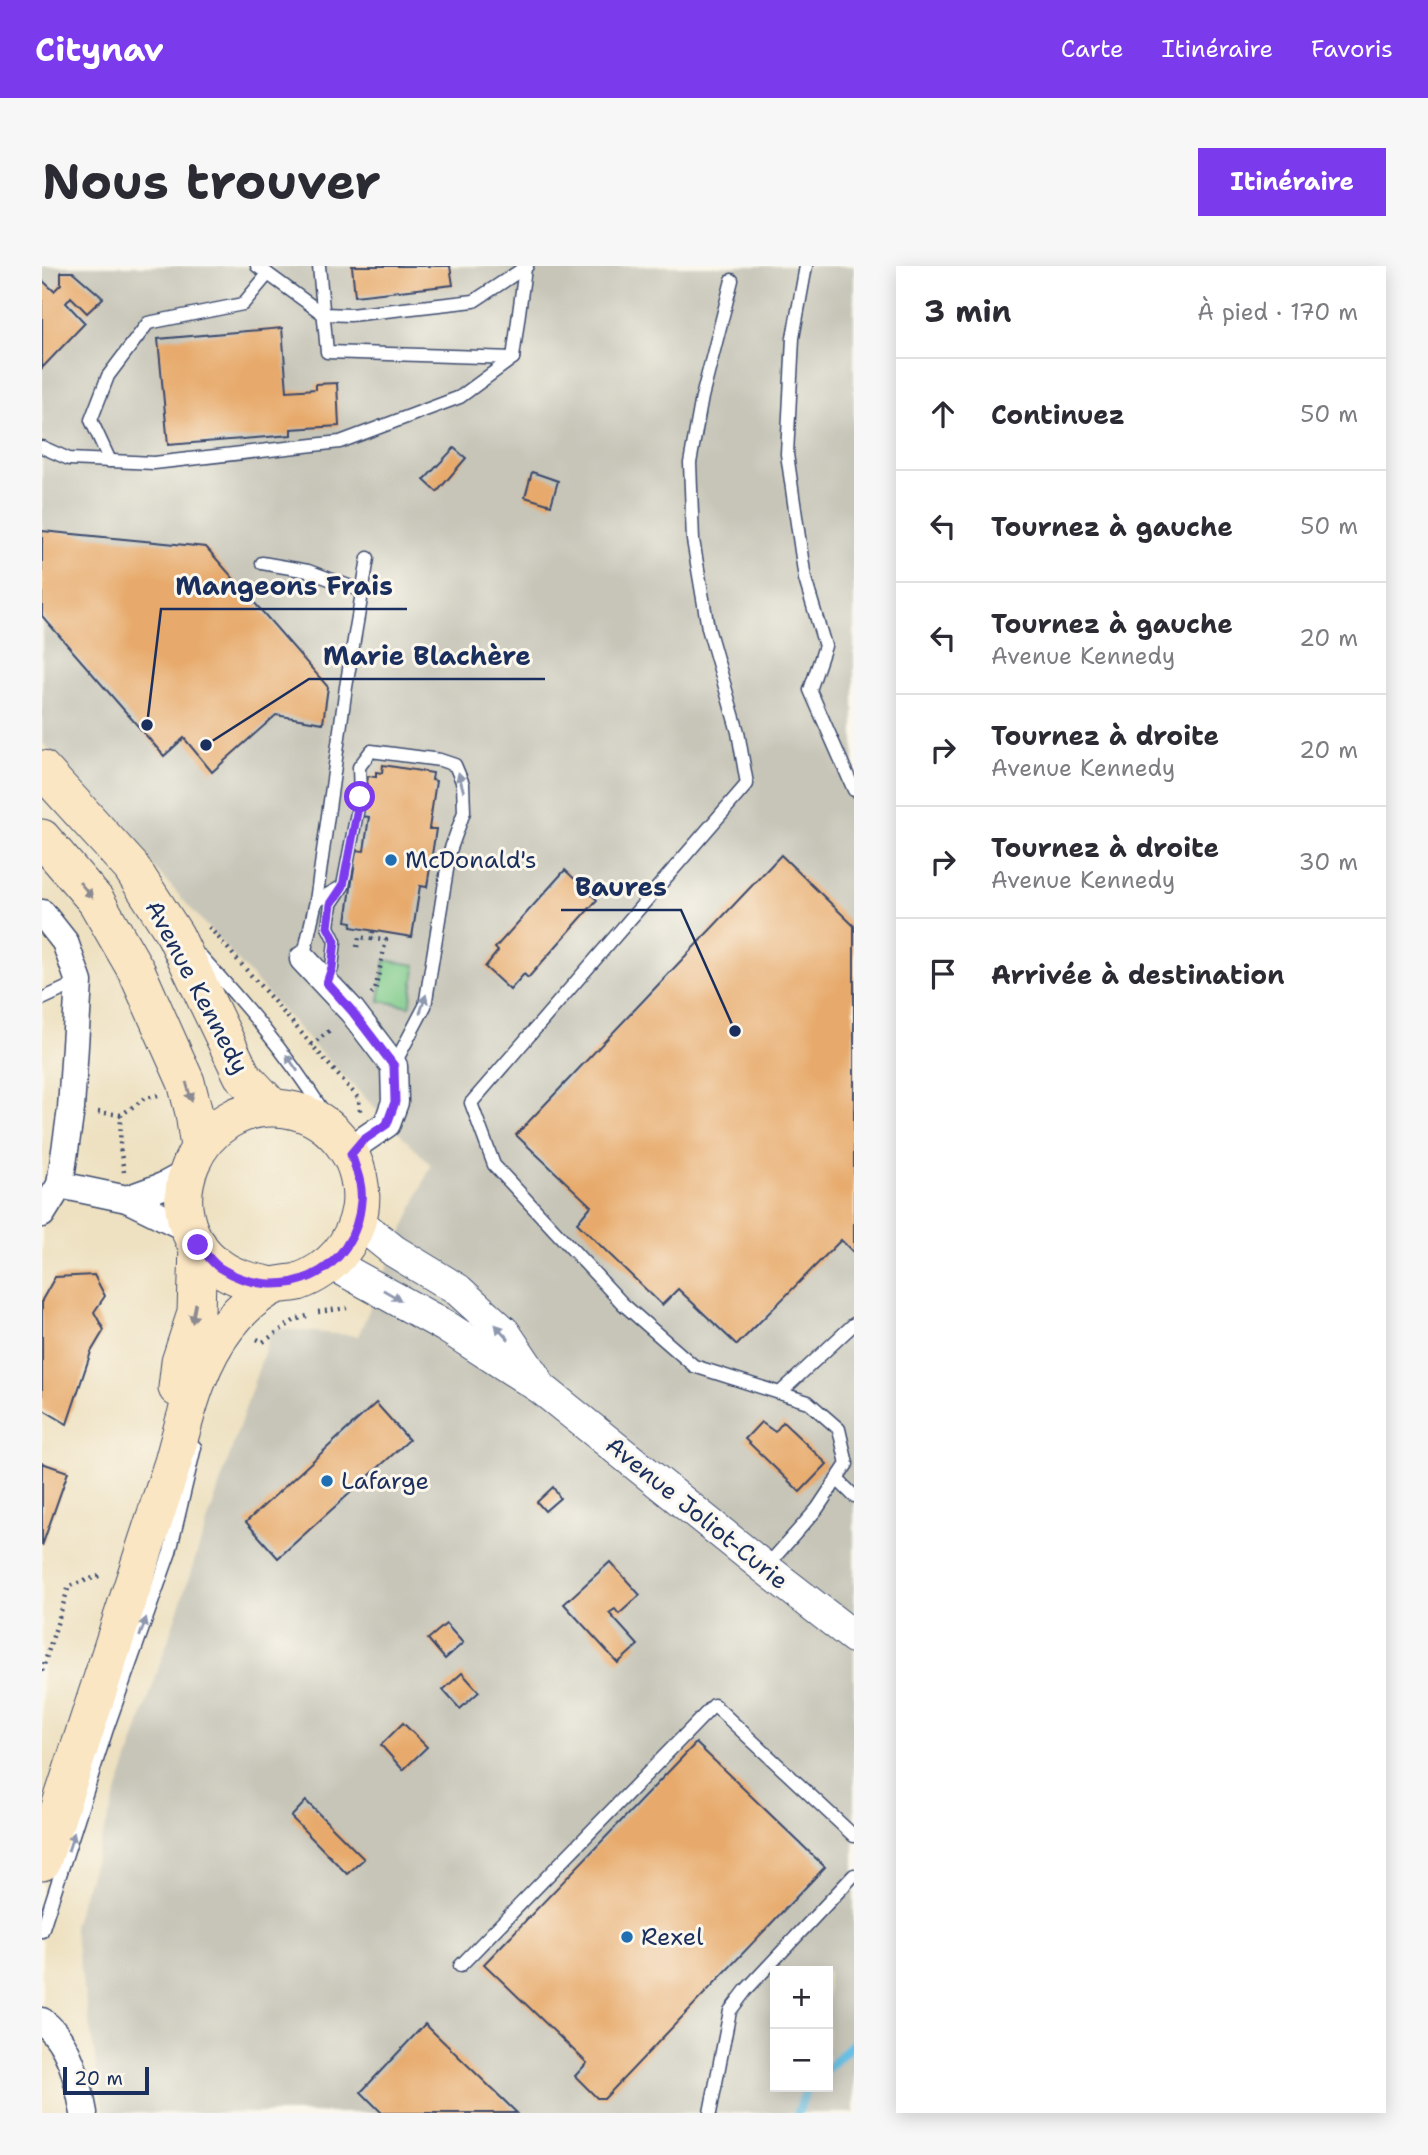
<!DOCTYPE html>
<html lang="fr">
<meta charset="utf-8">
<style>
body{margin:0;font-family:"Shantell Sans",sans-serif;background:#f7f7f7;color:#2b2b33}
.controls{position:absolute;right:21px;bottom:21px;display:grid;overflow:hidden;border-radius:0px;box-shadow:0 4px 18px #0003}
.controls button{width:63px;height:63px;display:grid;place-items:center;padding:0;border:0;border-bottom:2px solid #e1e1e2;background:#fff;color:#2b2b33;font:35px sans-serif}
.scale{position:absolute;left:21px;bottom:18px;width:86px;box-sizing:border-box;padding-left:7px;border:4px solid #1b2f5e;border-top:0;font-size:19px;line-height:24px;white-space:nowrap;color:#1b2f5e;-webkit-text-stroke:5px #fbf7ec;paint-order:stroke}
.stop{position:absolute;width:21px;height:21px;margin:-16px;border:5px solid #7c3aed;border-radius:50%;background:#fff}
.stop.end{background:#7c3aed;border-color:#fff;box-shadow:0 2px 7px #0008}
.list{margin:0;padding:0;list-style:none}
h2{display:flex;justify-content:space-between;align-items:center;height:91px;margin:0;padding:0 28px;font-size:30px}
h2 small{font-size:23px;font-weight:400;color:#7c7c81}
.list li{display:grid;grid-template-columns:46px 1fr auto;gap:21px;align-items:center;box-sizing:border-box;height:112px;padding:0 28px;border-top:2px solid #e1e1e2}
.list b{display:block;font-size:26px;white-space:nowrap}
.list p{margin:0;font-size:23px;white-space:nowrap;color:#7c7c81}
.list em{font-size:23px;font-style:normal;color:#7c7c81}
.icon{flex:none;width:38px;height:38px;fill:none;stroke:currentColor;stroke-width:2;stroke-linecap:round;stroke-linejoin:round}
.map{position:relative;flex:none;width:812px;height:1847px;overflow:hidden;border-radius:0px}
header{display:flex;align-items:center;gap:42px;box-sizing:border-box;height:98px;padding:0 35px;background:#7c3aed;color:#fff}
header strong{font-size:33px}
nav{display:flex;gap:38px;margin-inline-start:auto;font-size:24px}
.intro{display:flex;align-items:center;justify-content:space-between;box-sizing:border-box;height:168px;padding:0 42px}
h1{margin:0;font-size:49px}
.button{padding:18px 32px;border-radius:0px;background:#7c3aed;color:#fff;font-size:24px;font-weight:700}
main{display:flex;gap:42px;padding:0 42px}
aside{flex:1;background:#fff;border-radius:0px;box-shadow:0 4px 18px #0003}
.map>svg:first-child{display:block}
.industrial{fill:#c6c5b8;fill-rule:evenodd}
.green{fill:#7dca89;stroke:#4c7c74;stroke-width:2}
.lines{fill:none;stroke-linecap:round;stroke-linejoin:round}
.stream{stroke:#69c1e6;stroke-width:9}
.building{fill:#e7aa6c}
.service-casing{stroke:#3b4a6d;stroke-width:15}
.minor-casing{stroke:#3b4a6d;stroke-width:29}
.tertiary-casing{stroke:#3b4a6d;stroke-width:34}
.secondary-casing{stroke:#3b4a6d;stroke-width:39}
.path{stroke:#3b4a6d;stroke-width:4.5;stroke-dasharray:2 5;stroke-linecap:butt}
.service{stroke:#fff;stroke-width:12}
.minor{stroke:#fff;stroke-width:26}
.tertiary{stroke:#fff;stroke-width:32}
.secondary{stroke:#fbe6c3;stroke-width:37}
.oneway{fill:#8d97ae}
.oneway2{fill:#8b8a90}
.route{stroke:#7c3aed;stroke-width:9}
.poi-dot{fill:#1f6fb2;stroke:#fbf7ec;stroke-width:2.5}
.labels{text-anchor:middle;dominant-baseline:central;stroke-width:6;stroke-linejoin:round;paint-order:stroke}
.poi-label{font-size:24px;fill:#1b2f5e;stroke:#fbf7ec;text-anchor:start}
.street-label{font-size:24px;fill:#1b2f5e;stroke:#fbf7ec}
.leader{fill:none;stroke:#1b2f5e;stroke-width:2.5}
.callout-dot{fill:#1b2f5e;stroke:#fbf7ec;stroke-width:2.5}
.callout-label{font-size:26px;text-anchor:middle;font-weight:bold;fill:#1b2f5e;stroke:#fbf7ec;stroke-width:6;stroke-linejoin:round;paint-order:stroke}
</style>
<header>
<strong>Citynav</strong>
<nav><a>Carte</a><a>Itinéraire</a><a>Favoris</a></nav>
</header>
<div class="intro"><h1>Nous trouver</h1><a class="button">Itinéraire</a></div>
<main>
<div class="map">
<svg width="812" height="1847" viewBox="0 0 812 1847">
<rect width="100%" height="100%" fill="#fbf7ec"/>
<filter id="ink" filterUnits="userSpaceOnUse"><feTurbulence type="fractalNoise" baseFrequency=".0143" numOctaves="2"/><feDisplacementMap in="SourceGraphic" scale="14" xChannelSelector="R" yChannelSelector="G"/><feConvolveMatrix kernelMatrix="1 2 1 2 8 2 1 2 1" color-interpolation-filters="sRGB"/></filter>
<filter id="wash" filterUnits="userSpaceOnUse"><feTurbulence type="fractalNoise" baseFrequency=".00686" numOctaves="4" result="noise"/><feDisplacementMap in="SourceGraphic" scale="28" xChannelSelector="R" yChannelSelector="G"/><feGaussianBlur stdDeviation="1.57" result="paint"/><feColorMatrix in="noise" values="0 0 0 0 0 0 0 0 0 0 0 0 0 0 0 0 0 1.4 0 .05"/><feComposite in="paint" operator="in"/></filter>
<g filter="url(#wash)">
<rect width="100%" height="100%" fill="#eee1c1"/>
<!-- industrial -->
<path class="industrial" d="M 0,0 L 812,0 L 812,1847 L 62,1847 L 31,1659 L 230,1062 L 316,1070 L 389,899 L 271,779 L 0,476 ZM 733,1705 L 786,1705 L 786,1821 L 733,1821 Z"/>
<!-- green -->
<path class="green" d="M 343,694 L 374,699 L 368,740 L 337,735 Z"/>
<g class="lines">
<!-- stream -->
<g class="stream">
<path d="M 786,1802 L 812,1777"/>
<path d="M 756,1847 L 765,1821"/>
</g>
</g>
<g id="blocks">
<!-- building -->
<g class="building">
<path d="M 310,0 L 408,0 L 411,19 L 313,30 Z"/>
<path d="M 19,6 L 31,6 L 61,32 L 45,47 L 29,31 L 24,37 L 43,57 L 0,102 L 0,14 L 12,25 L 19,18 Z"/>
<path d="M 240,62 L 245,125 L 274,123 L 274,118 L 295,117 L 297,160 L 249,163 L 249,169 L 126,179 L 116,73 Z"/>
<path d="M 412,182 L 424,192 L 395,226 L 382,214 Z"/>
<path d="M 490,206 L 516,215 L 509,239 L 483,231 Z"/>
<path d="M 0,265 L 164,281 L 286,421 L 281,457 L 234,449 L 170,506 L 142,472 L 122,490 L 0,350 Z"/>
<path d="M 341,499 L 391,507 L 390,514 L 394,515 L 387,563 L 394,563 L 385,621 L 378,620 L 370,671 L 309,661 L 310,656 L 304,655 L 312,602 L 309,602 L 312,584 L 322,585 L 327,551 L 317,550 L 322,539 L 326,510 L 334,511 L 334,506 L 340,507 Z"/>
<path d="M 739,589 L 812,660 L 812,987 L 799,974 L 695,1079 L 636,1023 L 620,1039 L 535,957 L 549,940 L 474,869 Z"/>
<path d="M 523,604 L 555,634 L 486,712 L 482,708 L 468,724 L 443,701 L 456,685 L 453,682 Z"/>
<path d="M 52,1009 L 63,1030 L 52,1046 L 62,1064 L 49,1086 L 25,1158 L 0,1143 L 0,1034 L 13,1011 Z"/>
<path d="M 334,1137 L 367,1174 L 236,1292 L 204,1256 Z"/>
<path d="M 719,1156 L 733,1166 L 741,1156 L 785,1198 L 758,1226 L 703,1173 Z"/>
<path d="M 0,1197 L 26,1206 L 0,1280 Z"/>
<path d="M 511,1221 L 518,1232 L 503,1245 L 495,1236 Z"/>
<path d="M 568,1296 L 598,1329 L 577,1348 L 573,1343 L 567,1347 L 596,1379 L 576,1397 L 522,1338 Z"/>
<path d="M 404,1358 L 421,1377 L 403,1393 L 386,1373 Z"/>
<path d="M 420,1407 L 437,1426 L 418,1443 L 401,1424 Z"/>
<path d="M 361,1457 L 385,1481 L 361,1504 L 339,1479 Z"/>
<path d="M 654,1477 L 783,1601 L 563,1832 L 555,1832 L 533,1810 L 545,1797 L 442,1698 Z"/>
<path d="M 264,1535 L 322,1593 L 305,1608 L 249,1551 Z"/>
<path d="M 383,1758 L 475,1847 L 340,1847 L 319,1826 Z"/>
</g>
</g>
</g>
<g filter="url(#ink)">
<use href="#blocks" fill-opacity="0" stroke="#3b4a6d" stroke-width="2"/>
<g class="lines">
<defs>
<g id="service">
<path d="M 215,0 L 281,48 L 308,49 L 432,35 L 485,0"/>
<path d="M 277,0 L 285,86 L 471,92 L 483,2"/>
<path d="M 764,0 L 751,72 L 745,188 L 763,313 L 783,380 L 768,424 L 812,524"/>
<path d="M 690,14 L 660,131 L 648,197 L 651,274 L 666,362 L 696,466 L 705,518 L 429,837 L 452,899 L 581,1038 L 652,1100 L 766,1136 L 797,1163 L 805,1198 L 775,1243 L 723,1302"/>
<path d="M 0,181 L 27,193 L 112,197 L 298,176 L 418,131 L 471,92"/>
<path d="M 68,195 L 49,154 L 66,110 L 106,57 L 201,38 L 226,8"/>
<path d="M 220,297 L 266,305 L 320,325"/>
<path d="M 274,635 L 301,620 L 318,531 L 317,501 L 329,485 L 398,494 L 413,499 L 421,518 L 422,546 L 408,585 L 383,740 L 352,799"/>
<path d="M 159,690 C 203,739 243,785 279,842 L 280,846"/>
<path d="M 261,693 L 274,635 L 304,421 L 326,292"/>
<path d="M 285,717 L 290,702 L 293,675 L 286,661 L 289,638 L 299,623"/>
<path d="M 0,733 L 37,716"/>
<path d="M 738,1127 L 812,1058"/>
<path d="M 795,1213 L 812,1230"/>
<path d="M 0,1665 L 65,1463 L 128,1286 L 153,1181"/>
<path d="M 418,1700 L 672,1439 L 812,1570"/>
<path d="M 668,1847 L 688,1745 L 704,1724 L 812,1609"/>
</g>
<g id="minor">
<path d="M 0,647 L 23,676 L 37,716 L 29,843 L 18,919"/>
<path d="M 261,693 L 310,745 L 352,800 L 353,836 L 345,858 L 320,875 L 309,888"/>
<path d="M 85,933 L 121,920 L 145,907"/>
<path d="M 0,948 L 18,919 L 85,933 L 148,964"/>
<path d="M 0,1755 C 28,1776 36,1815 42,1847"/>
</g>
<g id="tertiary">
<path d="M 316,956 L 352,985 L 416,1024 L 462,1066 L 493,1112"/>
<path d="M 289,997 L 403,1060 L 499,1122 L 723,1302 L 812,1371"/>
</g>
<g id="secondary">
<path d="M 0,503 L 89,601 L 133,669 L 200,809 L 230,841"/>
<path d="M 0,572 L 54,635 L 95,706 L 144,816 L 152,847 L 157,881"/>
<path d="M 135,1122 L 138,1096 L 154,1047 L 156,979"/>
<path d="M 0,1596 L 131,1196 C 144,1149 155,1098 186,1059 C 197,1045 214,1029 230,1021 C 238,1017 248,1018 256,1016 C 289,1004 312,978 318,943 C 321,923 316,899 304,882 C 290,861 270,847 244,843 C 155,830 103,948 177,1001 C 193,1013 212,1016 231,1020"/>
</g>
</defs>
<!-- service casing -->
<use href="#service" class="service-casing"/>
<!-- minor casing -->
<use href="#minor" class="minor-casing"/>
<!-- tertiary casing -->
<use href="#tertiary" class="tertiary-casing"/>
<!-- secondary casing -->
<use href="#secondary" class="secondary-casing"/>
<!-- path -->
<g class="path">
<path d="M 167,661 L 317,833 L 318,845"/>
<path d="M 315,681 L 317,671 L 329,673"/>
<path d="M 329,728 L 333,725 L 344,674 L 330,673 L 331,665"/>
<path d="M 269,779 L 291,762"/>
<path d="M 56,846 L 79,849"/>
<path d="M 82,906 L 78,881 L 79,849 L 102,833 L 116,829"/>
<path d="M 276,1046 L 305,1042"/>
<path d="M 215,1073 L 221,1076 L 253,1054 L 265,1050"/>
<path d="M 0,1405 L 27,1320 L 60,1309"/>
</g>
<!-- service -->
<use href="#service" class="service"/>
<!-- minor -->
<use href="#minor" class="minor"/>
<!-- tertiary -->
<use href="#tertiary" class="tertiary"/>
<!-- secondary -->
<use href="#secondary" class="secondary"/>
</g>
<!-- one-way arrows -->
<defs><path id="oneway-solid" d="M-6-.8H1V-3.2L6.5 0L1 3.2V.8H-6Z" transform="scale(1.75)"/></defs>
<g class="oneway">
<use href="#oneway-solid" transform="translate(419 516) rotate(-105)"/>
<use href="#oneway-solid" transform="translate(381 738) rotate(-72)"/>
<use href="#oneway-solid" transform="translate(250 797) rotate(-125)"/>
<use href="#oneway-solid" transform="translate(350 1029) rotate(30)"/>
<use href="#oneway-solid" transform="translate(460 1066) rotate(-132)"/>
<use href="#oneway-solid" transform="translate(101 1361) rotate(-71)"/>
<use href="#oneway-solid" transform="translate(29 1576) rotate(-72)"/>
</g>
<g class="oneway2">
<use href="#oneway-solid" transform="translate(44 624) rotate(50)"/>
<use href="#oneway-solid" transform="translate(147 826) rotate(74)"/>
<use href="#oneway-solid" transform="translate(152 1047) rotate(100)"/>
</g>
</g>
<g class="lines" filter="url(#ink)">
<!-- route -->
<path class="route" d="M 156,979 C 163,986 170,997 178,1002 C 238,1040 314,1008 319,935 C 321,919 314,903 309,888 L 320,875 L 345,858 L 353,836 L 352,800 L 310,745 L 285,717 L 290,702 L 293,675 L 286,661 L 289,638 L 301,620 L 318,531"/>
</g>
<!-- markers -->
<g class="poi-dot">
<circle cx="349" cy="594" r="7"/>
<circle cx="285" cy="1215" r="7"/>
<circle cx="585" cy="1671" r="7"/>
</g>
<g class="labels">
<!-- poi labels -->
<g class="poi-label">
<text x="363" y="594">McDonald's</text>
<text x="299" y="1215">Lafarge</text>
<text x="599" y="1671">Rexel</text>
</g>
<!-- street labels -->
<g class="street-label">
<text transform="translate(155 721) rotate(62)">Avenue Kennedy</text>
<text transform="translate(655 1247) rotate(39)">Avenue Joliot-Curie</text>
</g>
</g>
<!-- callouts -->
<path class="leader" d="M105 459L119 343H365M164 479L267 413H503M693 765L639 644H519"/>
<g class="callout-dot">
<circle cx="105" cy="459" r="7"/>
<circle cx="164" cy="479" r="7"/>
<circle cx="693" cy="765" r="7"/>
</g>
<g class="callout-label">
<text x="242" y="329">Mangeons Frais</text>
<text x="385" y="399">Marie Blachère</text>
<text x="579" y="630">Baures</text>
</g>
</svg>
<div class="controls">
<button>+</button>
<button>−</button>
</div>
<div class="scale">20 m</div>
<div class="stop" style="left:318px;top:531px"></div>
<div class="stop end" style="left:156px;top:979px"></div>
</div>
<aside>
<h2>3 min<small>À pied · 170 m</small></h2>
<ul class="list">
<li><svg class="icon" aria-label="ahead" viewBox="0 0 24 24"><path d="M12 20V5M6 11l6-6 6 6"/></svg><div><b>Continuez</b></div><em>50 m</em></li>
<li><svg class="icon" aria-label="left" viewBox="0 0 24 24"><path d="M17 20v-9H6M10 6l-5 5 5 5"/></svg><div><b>Tournez à gauche</b></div><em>50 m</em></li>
<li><svg class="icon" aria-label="left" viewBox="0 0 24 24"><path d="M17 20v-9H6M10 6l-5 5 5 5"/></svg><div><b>Tournez à gauche</b><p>Avenue Kennedy</p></div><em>20 m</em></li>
<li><svg class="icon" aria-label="right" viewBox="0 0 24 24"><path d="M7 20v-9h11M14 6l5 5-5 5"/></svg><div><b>Tournez à droite</b><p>Avenue Kennedy</p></div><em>20 m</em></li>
<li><svg class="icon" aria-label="right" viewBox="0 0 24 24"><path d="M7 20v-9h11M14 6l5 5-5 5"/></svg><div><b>Tournez à droite</b><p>Avenue Kennedy</p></div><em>30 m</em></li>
<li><svg class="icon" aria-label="arrive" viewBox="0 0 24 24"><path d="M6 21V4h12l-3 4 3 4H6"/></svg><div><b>Arrivée à destination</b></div></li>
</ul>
</aside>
</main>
